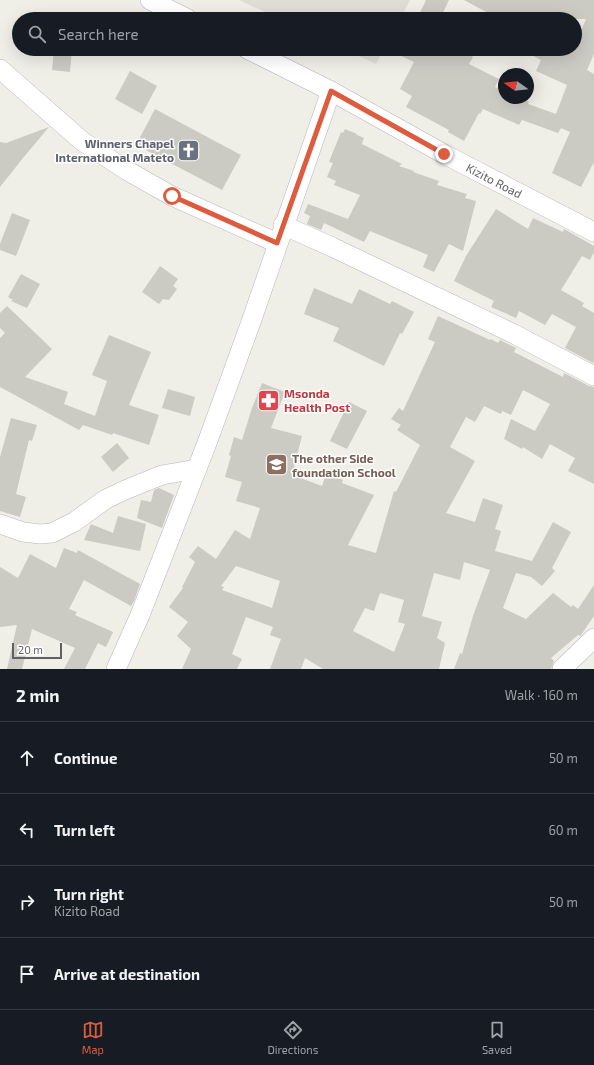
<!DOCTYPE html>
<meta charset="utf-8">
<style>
body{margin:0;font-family:"Exo 2",sans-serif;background:#20242c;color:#f1f3f6}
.compass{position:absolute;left:498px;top:68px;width:36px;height:36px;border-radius:50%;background:#171b24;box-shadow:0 4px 16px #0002;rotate:285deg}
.scale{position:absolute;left:12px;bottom:10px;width:50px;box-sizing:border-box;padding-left:4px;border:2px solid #5f6166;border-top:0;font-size:11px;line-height:14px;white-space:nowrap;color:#5f6166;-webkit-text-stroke:3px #fff;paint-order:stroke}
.stop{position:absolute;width:12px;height:12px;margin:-9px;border:3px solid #dd5b3f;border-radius:50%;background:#fff}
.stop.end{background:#dd5b3f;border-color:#fff;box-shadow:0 1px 4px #0008}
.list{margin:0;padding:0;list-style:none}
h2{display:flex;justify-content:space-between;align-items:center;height:52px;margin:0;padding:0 16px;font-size:17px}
h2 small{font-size:13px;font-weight:400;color:#9ea1a6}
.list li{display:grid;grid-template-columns:26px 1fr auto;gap:12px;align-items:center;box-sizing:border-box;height:72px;padding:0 16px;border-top:1px solid #363941}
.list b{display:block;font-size:15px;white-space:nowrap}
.list p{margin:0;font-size:13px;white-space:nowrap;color:#9ea1a6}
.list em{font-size:13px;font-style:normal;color:#9ea1a6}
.icon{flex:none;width:22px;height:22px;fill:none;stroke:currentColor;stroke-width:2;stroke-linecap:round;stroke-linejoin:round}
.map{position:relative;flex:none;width:594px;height:669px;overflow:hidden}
.search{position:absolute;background:#171b24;box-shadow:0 4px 16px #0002;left:12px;right:12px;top:12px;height:44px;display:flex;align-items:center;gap:10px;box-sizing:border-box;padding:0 14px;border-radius:22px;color:#9ea1a6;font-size:15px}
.sheet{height:340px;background:#171b24}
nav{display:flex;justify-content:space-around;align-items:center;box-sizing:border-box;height:56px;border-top:1px solid #363941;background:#171b24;font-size:11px;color:#9ea1a6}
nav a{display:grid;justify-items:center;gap:2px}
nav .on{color:#dd5b3f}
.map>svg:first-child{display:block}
.education{fill:#dfded5}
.building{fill:#cbcac3;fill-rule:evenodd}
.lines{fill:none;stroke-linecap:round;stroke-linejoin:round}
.street-casing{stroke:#b7b8bd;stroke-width:20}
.street{stroke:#fff;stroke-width:19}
.route{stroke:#dd5b3f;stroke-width:5}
.labels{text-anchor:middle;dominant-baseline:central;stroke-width:3;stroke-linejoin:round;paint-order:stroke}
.worship-label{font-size:12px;font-weight:bold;fill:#5b616d;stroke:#fff;text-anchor:end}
.street-label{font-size:12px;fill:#5f6166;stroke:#fff}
.health-label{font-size:12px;font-weight:bold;fill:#be3a42;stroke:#fff;text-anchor:start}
.education-label{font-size:12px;font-weight:bold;fill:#785e54;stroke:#fff;text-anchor:start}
</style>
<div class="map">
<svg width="594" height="669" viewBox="0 0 594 669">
<rect width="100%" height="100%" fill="#efeee7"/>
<!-- education -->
<g class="education">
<path d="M 239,0 L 410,0 L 400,19 L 280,19 Z"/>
<path d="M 344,49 L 384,49 L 376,64 Z"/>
</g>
<!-- building -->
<g class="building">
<path d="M 426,0 L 449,0 L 440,19 L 417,19 Z"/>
<path d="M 464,0 L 594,0 L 594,54 L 587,70 L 594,74 L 594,162 L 581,187 L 552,173 L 570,132 L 561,128 L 558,133 L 522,120 L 519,125 L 483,109 L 480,114 L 479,113 L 464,141 L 448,132 L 449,130 L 406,107 L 412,96 L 400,89 L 414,62 L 387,49 L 458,49 L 473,57 L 469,64 L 499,79 L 495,87 L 504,91 L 504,98 L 520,98 L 529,102 L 528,104 L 556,114 L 567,85 L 536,71 L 541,60 L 520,49 L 575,49 L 575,45 L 586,19 L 487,19 L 490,14 Z"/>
<path d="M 54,49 L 72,49 L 70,72 L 52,70 Z"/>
<path d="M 130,71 L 157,86 L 142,114 L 115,99 Z"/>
<path d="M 155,109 L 241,155 L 222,190 L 136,145 Z"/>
<path d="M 49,127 L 23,158 L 0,187 L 0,142 L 6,143 Z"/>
<path d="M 345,129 L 357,134 L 357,135 L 364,138 L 362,144 L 402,164 L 399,166 L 414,171 L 413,172 L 439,181 L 437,185 L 467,194 L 465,198 L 476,201 L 463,251 L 449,244 L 434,272 L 423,267 L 428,255 L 370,231 L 364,242 L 324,223 L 321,230 L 307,224 L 310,216 L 304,213 L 308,204 L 348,219 L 360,195 L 334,185 L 336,181 L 327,177 L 333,163 L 329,162 L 341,132 L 343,133 Z"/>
<path d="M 496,209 L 528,229 L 533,218 L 563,232 L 564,229 L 594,246 L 594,252 L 590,260 L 582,256 L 561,290 L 584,303 L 582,306 L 594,313 L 594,361 L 593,363 L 565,348 L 576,327 L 552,314 L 545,325 L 519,311 L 516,318 L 491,307 L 494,301 L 454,281 L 466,256 Z"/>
<path d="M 12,213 L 30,220 L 16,256 L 0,250 L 0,244 Z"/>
<path d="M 160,266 L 178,279 L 173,286 L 177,289 L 169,300 L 163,299 L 159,304 L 142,292 Z"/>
<path d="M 21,274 L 40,284 L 27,308 L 11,301 L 13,300 L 8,297 Z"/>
<path d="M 314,288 L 352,304 L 359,289 L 390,304 L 392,301 L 414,312 L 402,334 L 400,333 L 384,366 L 333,341 L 339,328 L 304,314 Z"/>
<path d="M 7,306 L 52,349 L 25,377 L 68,392 L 64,404 L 95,416 L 107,381 L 92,375 L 109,335 L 151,352 L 129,405 L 159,415 L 149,445 L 113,433 L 112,435 L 83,425 L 79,430 L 0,387 L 0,338 L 5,333 L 0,328 L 0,313 Z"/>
<path d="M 438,316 L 490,340 L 491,339 L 498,343 L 500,340 L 516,348 L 514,352 L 563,377 L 564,373 L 589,386 L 594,387 L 594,484 L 568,471 L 575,458 L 550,444 L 542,459 L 523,447 L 522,449 L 504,439 L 511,419 L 535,431 L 550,404 L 523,390 L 511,415 L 502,411 L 501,414 L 484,406 L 475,422 L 466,417 L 450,447 L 475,461 L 446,513 L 475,522 L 483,498 L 503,505 L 495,529 L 501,531 L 495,551 L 532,561 L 553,522 L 571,532 L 552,568 L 555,571 L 542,586 L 531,577 L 516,573 L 503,608 L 526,619 L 553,593 L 571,607 L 573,605 L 578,609 L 594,585 L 594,616 L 581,635 L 580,636 L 578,635 L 551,658 L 554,661 L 551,669 L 454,669 L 460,653 L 462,654 L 473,616 L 490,570 L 464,562 L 460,580 L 434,573 L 422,616 L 442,622 L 437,638 L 445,643 L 439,669 L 323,669 L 305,658 L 301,669 L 270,669 L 281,639 L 270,635 L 273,627 L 246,617 L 232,654 L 242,659 L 237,669 L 182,669 L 191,649 L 177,636 L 188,622 L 169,607 L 183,588 L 182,587 L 195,562 L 189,557 L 198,546 L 216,559 L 235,530 L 250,539 L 260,508 L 236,501 L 242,482 L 225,477 L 231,456 L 229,455 L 234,437 L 242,440 L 252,408 L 262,383 L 285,392 L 271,428 L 302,436 L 292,475 L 322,486 L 326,474 L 343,480 L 342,483 L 374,495 L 348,545 L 376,553 L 394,491 L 396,492 L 420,445 L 397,430 L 401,425 L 391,419 L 399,408 L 403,411 L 435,342 L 428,339 ZM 236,566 L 280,581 L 272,608 L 222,590 L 224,587 L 221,586 ZM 380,593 L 404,600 L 398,622 L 405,624 L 394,652 L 353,631 L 365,608 L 374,611 Z"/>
<path d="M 168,389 L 195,397 L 190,416 L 162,408 Z"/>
<path d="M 349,402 L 367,411 L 347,449 L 330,441 Z"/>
<path d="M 11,418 L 37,425 L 32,441 L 29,440 L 16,494 L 26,497 L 20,517 L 0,511 L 0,457 Z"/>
<path d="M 117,443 L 129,458 L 113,472 L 101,457 Z"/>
<path d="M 159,488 L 174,495 L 162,528 L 137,518 L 141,500 L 151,502 L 154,490 Z"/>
<path d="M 118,516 L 146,524 L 140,551 L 84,540 L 91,524 L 113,533 Z"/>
<path d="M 64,548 L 77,553 L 78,550 L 140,584 L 134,601 L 131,606 L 84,580 L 69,609 L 77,612 L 75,615 L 113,632 L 106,647 L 98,643 L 85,669 L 64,669 L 75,648 L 32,629 L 22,669 L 7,669 L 17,625 L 0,627 L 0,567 L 18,578 L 30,554 L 56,568 Z"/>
</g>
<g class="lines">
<defs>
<g id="street">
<path d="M 150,0 L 188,19"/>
<path id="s1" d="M 247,49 L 331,91 L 444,154 L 594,232"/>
<path d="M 0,69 L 82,141 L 126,170 L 172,196 L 277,243"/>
<path d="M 283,225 L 332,247 L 514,334 L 594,376"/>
<path d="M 0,524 L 23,532 L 40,534 L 52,533 L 74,522 L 106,499 L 125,490 L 162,475 L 197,469"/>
<path d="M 116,669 L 140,615 L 207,443 L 251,322 L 331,91"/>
<path d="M 562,669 L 594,638"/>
</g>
</defs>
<!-- street casing -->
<use href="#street" class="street-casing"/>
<!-- street -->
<use href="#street" class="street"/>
</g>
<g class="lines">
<!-- route -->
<path class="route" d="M 172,196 L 277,243 L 331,91 L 444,154"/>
</g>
<!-- icons -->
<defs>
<symbol id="church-square" viewBox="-11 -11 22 22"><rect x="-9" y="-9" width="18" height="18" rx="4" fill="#6b7280" stroke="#fff"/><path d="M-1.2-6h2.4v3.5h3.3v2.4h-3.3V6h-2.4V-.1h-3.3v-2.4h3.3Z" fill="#fff"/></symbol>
<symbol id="pharmacy-square" viewBox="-11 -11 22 22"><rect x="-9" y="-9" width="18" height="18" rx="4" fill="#e0444e" stroke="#fff"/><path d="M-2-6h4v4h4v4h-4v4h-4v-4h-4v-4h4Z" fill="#fff"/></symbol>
<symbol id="school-square" viewBox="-11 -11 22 22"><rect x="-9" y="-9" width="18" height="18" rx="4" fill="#8d6e63" stroke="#fff"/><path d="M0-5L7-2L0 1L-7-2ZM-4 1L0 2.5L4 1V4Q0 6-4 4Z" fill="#fff"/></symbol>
</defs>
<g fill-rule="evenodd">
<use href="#church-square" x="176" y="138" width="25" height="25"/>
<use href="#pharmacy-square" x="256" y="388" width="25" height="25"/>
<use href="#school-square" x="264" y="452" width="25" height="25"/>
</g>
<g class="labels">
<!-- worship labels -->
<g class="worship-label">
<text x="174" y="143">Winners Chapel<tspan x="174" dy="14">International Mateto</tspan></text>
</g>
<!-- street labels -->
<g class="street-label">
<text stroke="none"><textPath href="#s1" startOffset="280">Kizito Road</textPath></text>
</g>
<!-- health labels -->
<g class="health-label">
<text x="284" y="393">Msonda<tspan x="284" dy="14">Health Post</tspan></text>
</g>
<!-- education labels -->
<g class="education-label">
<text x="292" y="458">The other Side<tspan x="292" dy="14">foundation School</tspan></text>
</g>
</g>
</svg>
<svg class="compass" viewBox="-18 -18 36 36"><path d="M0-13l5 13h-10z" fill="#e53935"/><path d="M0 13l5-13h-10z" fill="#9ea1a6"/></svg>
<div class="scale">20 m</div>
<div class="stop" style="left:172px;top:196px"></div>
<div class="stop end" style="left:444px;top:154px"></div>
<div class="search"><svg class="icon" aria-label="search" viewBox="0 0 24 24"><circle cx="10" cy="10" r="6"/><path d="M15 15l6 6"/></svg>Search here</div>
</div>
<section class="sheet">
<h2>2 min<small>Walk · 160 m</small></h2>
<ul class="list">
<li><svg class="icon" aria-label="ahead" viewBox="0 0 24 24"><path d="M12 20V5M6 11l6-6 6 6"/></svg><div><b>Continue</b></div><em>50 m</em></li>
<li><svg class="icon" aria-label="left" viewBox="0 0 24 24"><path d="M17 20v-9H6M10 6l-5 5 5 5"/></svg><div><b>Turn left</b></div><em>60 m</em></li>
<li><svg class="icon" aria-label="right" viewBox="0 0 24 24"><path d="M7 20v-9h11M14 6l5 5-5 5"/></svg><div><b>Turn right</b><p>Kizito Road</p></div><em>50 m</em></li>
<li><svg class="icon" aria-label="arrive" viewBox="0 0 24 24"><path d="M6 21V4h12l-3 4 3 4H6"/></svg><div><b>Arrive at destination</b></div></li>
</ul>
</section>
<nav>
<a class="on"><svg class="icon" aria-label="map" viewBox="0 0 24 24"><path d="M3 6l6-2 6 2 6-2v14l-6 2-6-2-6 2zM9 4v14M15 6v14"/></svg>Map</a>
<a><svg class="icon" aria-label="directions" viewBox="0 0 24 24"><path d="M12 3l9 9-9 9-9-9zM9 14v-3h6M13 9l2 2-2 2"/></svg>Directions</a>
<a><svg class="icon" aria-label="saved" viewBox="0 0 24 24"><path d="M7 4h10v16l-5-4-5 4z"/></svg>Saved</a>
</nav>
